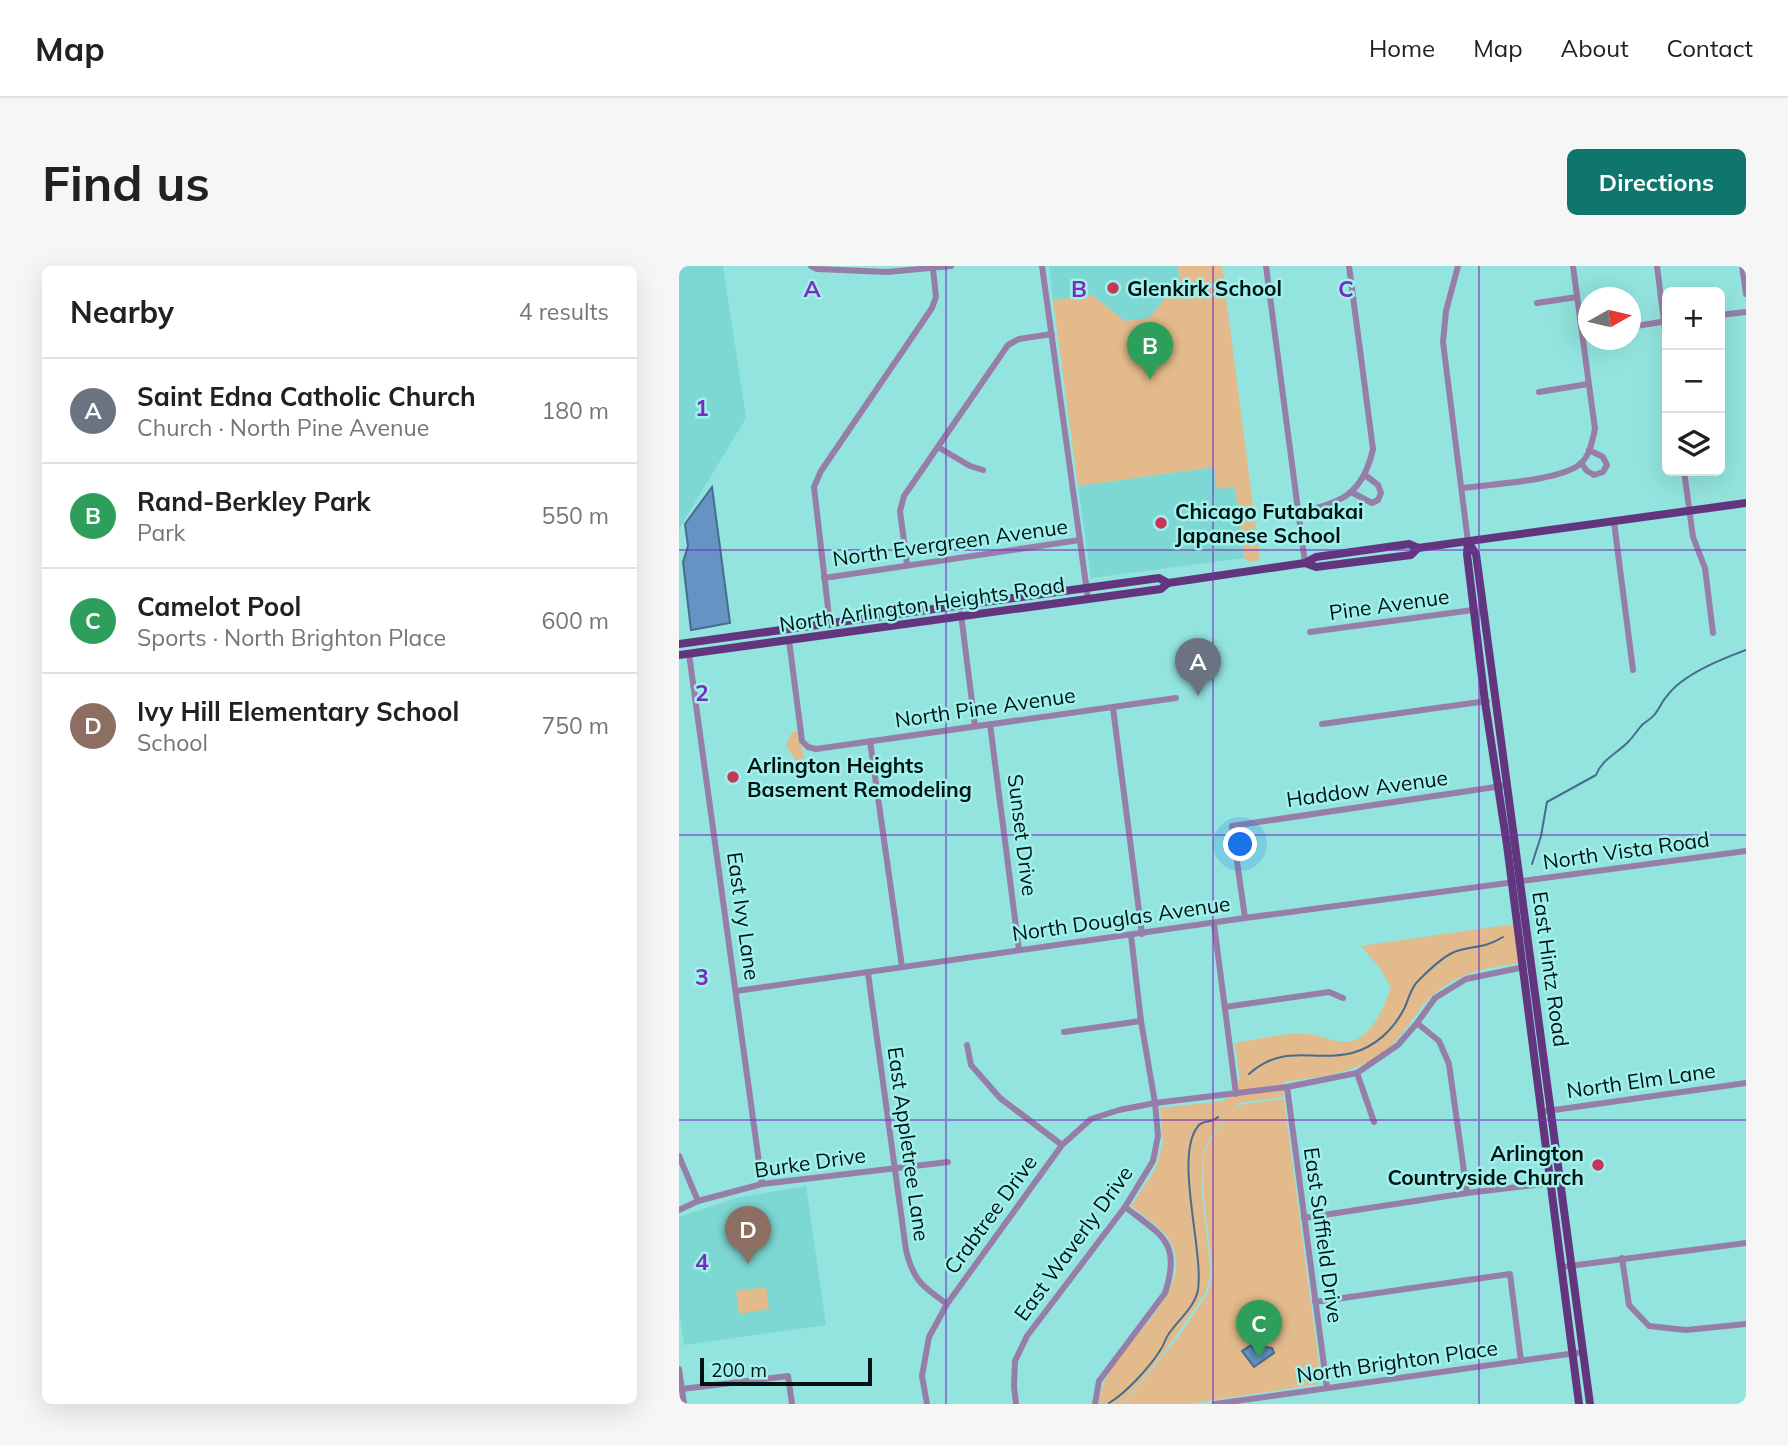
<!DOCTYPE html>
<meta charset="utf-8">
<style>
body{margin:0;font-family:Mulish,sans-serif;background:#f6f6f6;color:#202124}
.controls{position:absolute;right:21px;top:21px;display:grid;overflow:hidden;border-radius:10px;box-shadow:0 7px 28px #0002}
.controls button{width:63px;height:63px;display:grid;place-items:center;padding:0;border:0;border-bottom:2px solid #e0e0e0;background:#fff;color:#202124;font:35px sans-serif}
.compass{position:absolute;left:899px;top:21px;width:63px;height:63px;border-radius:50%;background:#fff;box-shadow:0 7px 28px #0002;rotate:82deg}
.scale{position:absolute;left:21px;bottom:18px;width:172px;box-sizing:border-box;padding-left:7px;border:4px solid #001211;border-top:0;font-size:19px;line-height:24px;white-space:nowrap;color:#001211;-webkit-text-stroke:5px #a0f1ec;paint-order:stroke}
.you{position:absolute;left:562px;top:579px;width:24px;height:24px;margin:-18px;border:5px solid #fff;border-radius:50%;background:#1a73e8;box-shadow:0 0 0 10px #1a73e833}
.badge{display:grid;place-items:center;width:46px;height:46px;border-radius:50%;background:#0f766e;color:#fff;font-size:23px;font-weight:700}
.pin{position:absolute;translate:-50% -58px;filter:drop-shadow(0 2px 4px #0008)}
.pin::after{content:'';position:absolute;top:37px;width:24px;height:21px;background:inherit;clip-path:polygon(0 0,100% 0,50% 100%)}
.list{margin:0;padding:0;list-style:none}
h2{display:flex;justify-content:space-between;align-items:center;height:91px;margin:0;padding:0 28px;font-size:30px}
h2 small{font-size:23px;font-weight:400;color:#757577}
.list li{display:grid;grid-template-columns:46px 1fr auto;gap:21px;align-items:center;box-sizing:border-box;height:105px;padding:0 28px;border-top:2px solid #e0e0e0}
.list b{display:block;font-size:26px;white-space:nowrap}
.list p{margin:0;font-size:23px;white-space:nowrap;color:#757577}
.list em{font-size:23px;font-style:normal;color:#757577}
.icon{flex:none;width:38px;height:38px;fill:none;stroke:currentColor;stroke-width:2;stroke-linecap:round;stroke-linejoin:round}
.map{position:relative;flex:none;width:1067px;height:1138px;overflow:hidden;border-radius:10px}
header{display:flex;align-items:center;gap:42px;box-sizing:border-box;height:98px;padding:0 35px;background:#fff;border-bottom:2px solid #e0e0e0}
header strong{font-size:33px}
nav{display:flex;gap:38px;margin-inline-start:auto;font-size:24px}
.intro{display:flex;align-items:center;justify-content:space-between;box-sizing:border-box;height:168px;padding:0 42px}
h1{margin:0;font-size:49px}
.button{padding:18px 32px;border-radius:10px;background:#0f766e;color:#fff;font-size:24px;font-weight:700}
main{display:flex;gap:42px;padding:0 42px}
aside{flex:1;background:#fff;border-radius:10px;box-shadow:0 7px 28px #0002}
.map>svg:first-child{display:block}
.built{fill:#7dd7d2}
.green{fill:#e2ba8b}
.water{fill:#6593c3;stroke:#476c8e;stroke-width:2}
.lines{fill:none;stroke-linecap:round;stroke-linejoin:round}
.stream{stroke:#476c8e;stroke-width:2}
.minor{stroke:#967ea8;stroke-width:6}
.major{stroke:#63357f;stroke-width:8}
.grid{fill:none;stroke:#7b2cbf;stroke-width:2;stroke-opacity:0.55}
.poi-dot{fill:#c6365a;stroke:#a0f1ec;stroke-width:2.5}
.labels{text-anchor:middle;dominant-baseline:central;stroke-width:5;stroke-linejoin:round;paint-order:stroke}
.poi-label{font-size:21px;font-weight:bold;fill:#001211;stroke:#a0f1ec;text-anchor:start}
.street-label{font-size:21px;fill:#001211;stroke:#a0f1ec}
.grid-label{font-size:23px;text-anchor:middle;font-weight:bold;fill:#7b2cbf;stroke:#a0f1ec;stroke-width:5;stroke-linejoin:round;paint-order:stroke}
</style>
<header>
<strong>Map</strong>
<nav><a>Home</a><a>Map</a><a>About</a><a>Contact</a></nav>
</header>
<div class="intro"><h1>Find us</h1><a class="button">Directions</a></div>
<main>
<aside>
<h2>Nearby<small>4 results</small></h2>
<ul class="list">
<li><span class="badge" style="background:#6b7280">A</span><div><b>Saint Edna Catholic Church</b><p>Church · North Pine Avenue</p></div><em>180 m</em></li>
<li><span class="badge" style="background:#2e9e5b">B</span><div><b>Rand-Berkley Park</b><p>Park</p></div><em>550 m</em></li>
<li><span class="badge" style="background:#2e9e5b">C</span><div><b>Camelot Pool</b><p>Sports · North Brighton Place</p></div><em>600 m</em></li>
<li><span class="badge" style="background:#8d6e63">D</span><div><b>Ivy Hill Elementary School</b><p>School</p></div><em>750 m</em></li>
</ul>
</aside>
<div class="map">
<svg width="1067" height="1138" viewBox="0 0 1067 1138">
<rect width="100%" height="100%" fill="#93e4df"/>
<!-- built -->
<g class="built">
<path d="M 0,0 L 44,0 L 67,152 L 0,263 Z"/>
<path d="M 370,0 L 499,0 L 501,15 L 470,52 L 446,55 L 413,29 L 374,34 Z"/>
<path d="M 535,201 L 556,221 L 565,292 L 412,312 L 399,220 Z"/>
<path d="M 127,920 L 147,1059 L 5,1079 L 0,1044 L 0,951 L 57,932 Z"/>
</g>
<!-- green -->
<g class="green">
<path d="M 499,0 L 543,0 L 581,294 L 572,296 L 565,292 L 556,221 L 538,223 L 535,201 L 399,220 L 374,34 L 413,29 L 446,55 L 470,52 L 501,15 Z"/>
<path d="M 113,466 L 120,466 L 126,497 L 118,497 L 107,479 Z"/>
<path d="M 835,658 L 840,697 C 797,703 764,711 737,748 C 728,761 719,775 706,785 C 677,808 639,811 604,816 L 605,831 L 560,837 L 551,848 L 560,839 L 605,833 L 642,1113 L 640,1118 L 509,1138 L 445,1138 L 500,1070 L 529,1027 L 534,1008 L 525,934 L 525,886 L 538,864 L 549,850 L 538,862 L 524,885 L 523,932 L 532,1007 L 527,1026 L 484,1088 L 444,1138 L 420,1138 C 422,1082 527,1029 489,972 C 481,960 464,950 452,940 L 476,904 L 484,877 L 481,842 L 545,835 L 561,813 L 556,777 C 578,774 604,766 627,768 C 640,769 652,775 665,776 C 691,777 705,741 712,721 L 701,702 L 682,680 Z"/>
<path d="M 87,1021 L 90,1043 L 60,1048 L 57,1025 Z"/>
</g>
<!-- water -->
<g class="water">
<path d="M 33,221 L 51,357 L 12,364 L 4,296 L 9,280 L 6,258 Z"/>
<path d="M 572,1079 L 578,1086 L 586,1081 L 593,1082 L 595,1087 L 575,1101 L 563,1085 Z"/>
</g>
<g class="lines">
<!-- stream -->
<g class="stream">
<path d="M 853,598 L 862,570 L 868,536 L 917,509 C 923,493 939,487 950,475 C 955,470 959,463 964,458 C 968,455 973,452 976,448 C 981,442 983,435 988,430 C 1004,408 1043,393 1067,384"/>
<path d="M 570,808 C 606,776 635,797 673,787 C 696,781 714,764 725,743 C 730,733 731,722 740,714 C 749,705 761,693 773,687 C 788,679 804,684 824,671"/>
<path d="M 430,1137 C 447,1127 471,1101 482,1083 C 485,1079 486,1073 489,1069 C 498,1055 516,1041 519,1024 C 525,984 494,887 520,859 C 525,854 533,857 539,851"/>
</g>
<!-- minor -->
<g class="minor">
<path d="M 132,0 L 138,3 L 208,6 L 272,0"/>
<path d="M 363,0 L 409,333"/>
<path d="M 587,0 L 626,297"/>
<path d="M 779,0 L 767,45 L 764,76 L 789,276"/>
<path d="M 978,0 L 988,80"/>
<path d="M 1063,0 L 1067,28"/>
<path d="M 858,37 L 898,31"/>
<path d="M 1041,49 L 1067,46"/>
<path d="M 951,61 L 988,55"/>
<path d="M 860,126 L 909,118"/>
<path d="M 259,181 L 291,200 L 304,204"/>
<path d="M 902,197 L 908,205 L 915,209 L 924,206 L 928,199 L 924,191 L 910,184"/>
<path d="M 1005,205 L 1014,271 L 1026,302 L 1034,367"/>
<path d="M 784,222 C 812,218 881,215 901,198 C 911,190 913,175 916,163 L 894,0"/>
<path d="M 674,227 L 693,237 L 699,234 L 702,227 L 699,219 L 686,209"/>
<path d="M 619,246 C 662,238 684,228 694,183 L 670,0"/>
<path d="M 935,256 L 954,404"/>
<path d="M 228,298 L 221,245 L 225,230 L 329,79 L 340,73 L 373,68"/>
<path d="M 145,312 L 401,274"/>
<path d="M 282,348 L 296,460"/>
<path d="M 151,359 L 135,221 L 142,205 L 253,42 L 257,31 L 254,3"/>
<path d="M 631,366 L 794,344"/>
<path d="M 110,374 L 123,475 L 129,481 L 137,483 L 497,432"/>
<path d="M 10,388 L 83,918"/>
<path d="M 434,442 L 463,668"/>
<path d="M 311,458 L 340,684"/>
<path d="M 643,458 L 808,435"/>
<path d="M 191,475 L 223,701"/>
<path d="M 566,652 L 553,560 L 823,520"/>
<path d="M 535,658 L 557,828"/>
<path d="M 189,707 L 227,984 C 234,1014 243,1020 268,1038"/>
<path d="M 57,725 L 566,652 L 1067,585"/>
<path d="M 546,741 L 650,726 L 664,732"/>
<path d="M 738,757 L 760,775 L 770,798 L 788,927"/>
<path d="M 385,766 L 462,755"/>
<path d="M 288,779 L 292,799 L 321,832 L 383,879"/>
<path d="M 678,807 L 695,856"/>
<path d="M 608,821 L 648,1122"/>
<path d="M 868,845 L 1067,817"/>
<path d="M 0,890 L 19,935"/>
<path d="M 0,944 L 19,935 L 83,918 L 269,896"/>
<path d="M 625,952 L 788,927 L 873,917"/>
<path d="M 943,992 L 950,1039 L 970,1060 L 1007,1064 L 1067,1058"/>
<path d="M 883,1001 L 1067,977"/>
<path d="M 636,1036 L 831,1008 L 842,1095"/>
<path d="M 0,1103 L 5,1138"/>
<path d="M 3,1123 L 109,1110 L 113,1138"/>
<path d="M 248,1138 L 243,1110 L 250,1071 L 268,1038 L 383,879 L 412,853 L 440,844 L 476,837 L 608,821 L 678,807 L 719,779 L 738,757 L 756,732 L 787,713 L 845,701"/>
<path d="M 337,1138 L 335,1120 L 336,1095 L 348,1070 L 446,941 L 474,895 L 479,870 L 476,837 L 462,755 L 452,669"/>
<path d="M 416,1138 L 420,1115 L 486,1027 C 503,976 482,969 446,941"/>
<path d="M 536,1138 L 904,1086"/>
</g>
<!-- major -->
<g class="major">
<path d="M 789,276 L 797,288 L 911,1138"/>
<path d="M 789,276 L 788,288 L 806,436 L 828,579 L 900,1138"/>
<path d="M 626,297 L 637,301 L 732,289 L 739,282"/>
<path d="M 0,378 L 480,312 L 489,317"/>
<path d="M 0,389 L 482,323 L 489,317 L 626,297 L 637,291 L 730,278 L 739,282 L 1067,237"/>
</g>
</g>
<!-- grid -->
<path class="grid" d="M 267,0 L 267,1138M 534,0 L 534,1138M 800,0 L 800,1138M 0,284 L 1067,284M 0,569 L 1067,569M 0,854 L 1067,854"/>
<!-- markers -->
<g class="poi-dot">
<circle cx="434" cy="22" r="7"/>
<circle cx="482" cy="257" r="7"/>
<circle cx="54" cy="511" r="7"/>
<circle cx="919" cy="899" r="7"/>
</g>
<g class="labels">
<!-- poi labels -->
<g class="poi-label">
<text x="448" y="22">Glenkirk School</text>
<text x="496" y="245">Chicago Futabakai<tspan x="496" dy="24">Japanese School</tspan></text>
<text x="68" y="499">Arlington Heights<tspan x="68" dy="24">Basement Remodeling</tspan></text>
<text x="905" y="887" text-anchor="end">Arlington<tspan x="905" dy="24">Countryside Church</tspan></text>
</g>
<!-- street labels -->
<g class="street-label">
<text transform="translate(271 276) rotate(-8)">North Evergreen Avenue</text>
<text transform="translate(243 338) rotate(-8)">North Arlington Heights Road</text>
<text transform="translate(710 338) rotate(-8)">Pine Avenue</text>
<text transform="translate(306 441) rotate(-8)">North Pine Avenue</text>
<text transform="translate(688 522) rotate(-8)">Haddow Avenue</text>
<text transform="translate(344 569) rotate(83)">Sunset Drive</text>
<text transform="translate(947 584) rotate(-8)">North Vista Road</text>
<text transform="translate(65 650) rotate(82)">East Ivy Lane</text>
<text transform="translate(442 652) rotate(-8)">North Douglas Avenue</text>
<text transform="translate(872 703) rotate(82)">East Hintz Road</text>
<text transform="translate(962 814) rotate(-8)">North Elm Lane</text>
<text transform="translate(230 878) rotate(82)">East Appletree Lane</text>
<text transform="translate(131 896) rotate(-8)">Burke Drive</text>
<text transform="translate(311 948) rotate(-54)">Crabtree Drive</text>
<text transform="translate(645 969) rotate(82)">East Suffield Drive</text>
<text transform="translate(394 977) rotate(-54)">East Waverly Drive</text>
<text transform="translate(718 1095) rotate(-8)">North Brighton Place</text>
</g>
</g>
<g class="grid-label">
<text x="133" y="31">A</text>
<text x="400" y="31">B</text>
<text x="667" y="31">C</text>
<text x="23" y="150">1</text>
<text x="23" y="435">2</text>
<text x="23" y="719">3</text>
<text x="23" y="1004">4</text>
</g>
</svg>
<div class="controls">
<button>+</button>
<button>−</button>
<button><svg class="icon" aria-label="layers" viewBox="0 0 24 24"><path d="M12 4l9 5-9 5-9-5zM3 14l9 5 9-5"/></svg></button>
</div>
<svg class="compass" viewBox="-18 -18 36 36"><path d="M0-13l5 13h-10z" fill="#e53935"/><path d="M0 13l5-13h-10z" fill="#757577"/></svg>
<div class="scale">200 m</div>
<div class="you"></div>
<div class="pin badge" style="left:519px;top:430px;background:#6b7280">A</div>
<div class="pin badge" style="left:471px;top:114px;background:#2e9e5b">B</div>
<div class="pin badge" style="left:580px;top:1092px;background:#2e9e5b">C</div>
<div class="pin badge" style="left:69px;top:998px;background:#8d6e63">D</div>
</div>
</main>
